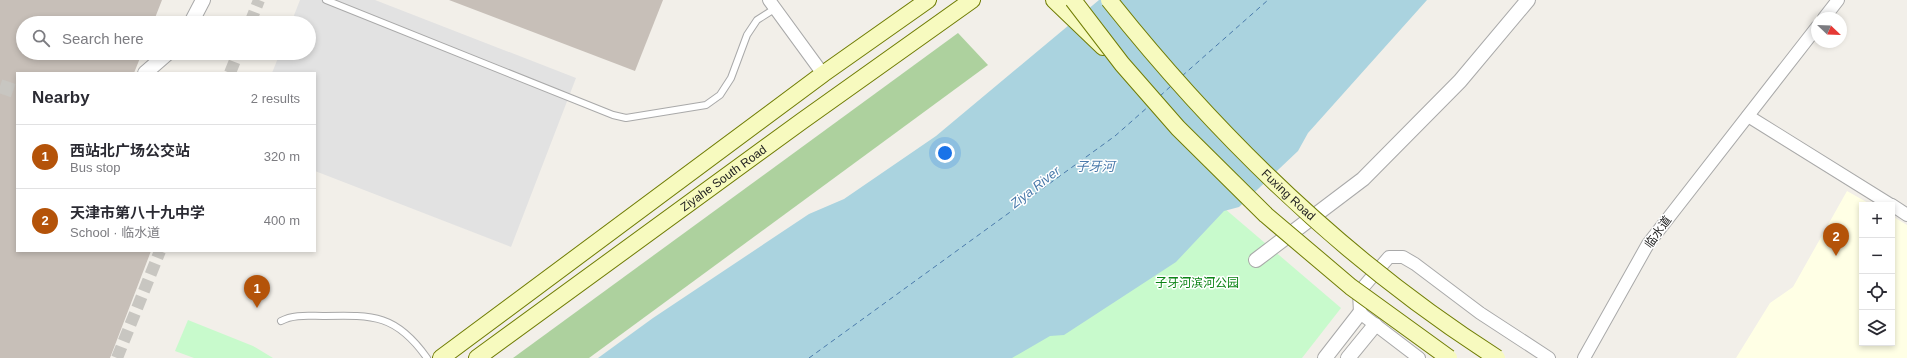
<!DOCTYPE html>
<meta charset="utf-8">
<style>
body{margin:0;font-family:Helvetica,"Noto Sans SC",sans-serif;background:#f2f2f3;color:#2b2b33}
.controls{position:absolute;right:12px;bottom:12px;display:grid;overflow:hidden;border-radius:0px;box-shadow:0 2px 6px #0003}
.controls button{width:36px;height:36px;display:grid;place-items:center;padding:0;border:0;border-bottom:1px solid #e1e1e2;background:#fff;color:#2b2b33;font:20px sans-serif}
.compass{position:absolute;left:1811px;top:12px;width:36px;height:36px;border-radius:50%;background:#fff;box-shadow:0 2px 6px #0003;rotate:113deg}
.you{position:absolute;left:945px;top:153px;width:14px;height:14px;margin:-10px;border:3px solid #fff;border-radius:50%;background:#1a73e8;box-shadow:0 0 0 6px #1a73e833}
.badge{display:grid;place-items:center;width:26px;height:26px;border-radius:50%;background:#b45309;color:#fff;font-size:13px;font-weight:700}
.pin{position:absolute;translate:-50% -33px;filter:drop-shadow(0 1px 2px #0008)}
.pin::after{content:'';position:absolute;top:21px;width:14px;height:12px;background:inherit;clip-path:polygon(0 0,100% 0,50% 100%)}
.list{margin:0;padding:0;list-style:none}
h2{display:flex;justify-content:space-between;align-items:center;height:52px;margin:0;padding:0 16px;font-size:17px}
h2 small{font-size:13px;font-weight:400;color:#7c7c81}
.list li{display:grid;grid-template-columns:26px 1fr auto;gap:12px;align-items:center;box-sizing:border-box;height:64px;padding:0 16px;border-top:1px solid #e1e1e2}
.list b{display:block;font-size:15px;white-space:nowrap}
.list p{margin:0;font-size:13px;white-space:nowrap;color:#7c7c81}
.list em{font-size:13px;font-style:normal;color:#7c7c81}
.icon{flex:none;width:22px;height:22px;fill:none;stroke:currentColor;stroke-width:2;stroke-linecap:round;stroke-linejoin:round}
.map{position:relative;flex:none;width:1907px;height:358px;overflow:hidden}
.search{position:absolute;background:#fff;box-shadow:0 2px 6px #0003;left:16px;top:16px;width:300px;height:44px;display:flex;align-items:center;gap:10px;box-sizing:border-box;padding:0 14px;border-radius:22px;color:#7c7c81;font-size:15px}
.panel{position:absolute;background:#fff;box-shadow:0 2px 6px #0003;left:16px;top:72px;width:300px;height:180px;border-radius:0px}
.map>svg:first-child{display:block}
.education{fill:#ffffe5}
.forest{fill:#add19e}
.park{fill:#c8facc}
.parking{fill:#e2e2e2}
.water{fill:#aad3df}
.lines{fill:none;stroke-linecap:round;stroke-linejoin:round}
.ferry{stroke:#4a7aab;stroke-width:1;stroke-dasharray:5 4;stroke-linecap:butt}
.building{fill:#c7bfb8}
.minor-tunnel{stroke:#c8c6c1;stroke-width:12;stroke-dasharray:12 6;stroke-linecap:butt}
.tertiary-tunnel{stroke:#c8c6c1;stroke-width:14;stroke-dasharray:14 7;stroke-linecap:butt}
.service-casing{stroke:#a9a9a9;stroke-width:8}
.minor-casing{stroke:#a9a9a9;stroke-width:14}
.tertiary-casing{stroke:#a9a9a9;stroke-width:16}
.secondary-casing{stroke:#707d05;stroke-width:18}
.service{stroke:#fff;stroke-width:6}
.minor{stroke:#fff;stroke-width:12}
.tertiary{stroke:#fff;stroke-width:14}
.secondary{stroke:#f7fabf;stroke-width:16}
.secondary-bridge-casing{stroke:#707d05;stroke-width:18;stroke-linecap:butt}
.secondary-bridge{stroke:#f7fabf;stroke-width:16}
.labels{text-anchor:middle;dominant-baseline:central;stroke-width:3;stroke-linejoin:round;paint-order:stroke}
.street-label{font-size:12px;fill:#222;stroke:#fff}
.park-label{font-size:12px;fill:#0c8416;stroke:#fff}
.water-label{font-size:13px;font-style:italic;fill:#4a7aab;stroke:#fff}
</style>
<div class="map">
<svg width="1907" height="358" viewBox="0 0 1907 358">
<rect width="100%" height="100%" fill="#f2efe9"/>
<!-- education -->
<path class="education" d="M 1847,191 L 1872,205 L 1862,205 L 1862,343 L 1892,343 L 1892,216 L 1907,225 L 1907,358 L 1736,358 L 1770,303 L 1793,287 Z"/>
<!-- forest -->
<path class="forest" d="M 958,33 L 988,65 L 589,358 L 513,358 Z"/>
<!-- park -->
<g class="park">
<path d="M 1197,185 L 1341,308 L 1302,358 L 931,358 Z"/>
<path d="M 188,320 L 253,346 L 273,358 L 194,358 L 175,351 Z"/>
</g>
<!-- parking -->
<path class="parking" d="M 300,0 L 375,0 L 576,78 L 511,247 L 315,171 L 315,73 L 272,73 L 280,53 L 309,53 L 309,23 L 291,23 Z"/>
<!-- water -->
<path class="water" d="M 1099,0 L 1427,0 L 1308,133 L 1298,151 L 1239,207 L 1224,211 L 1176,262 L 1064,335 L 1050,336 L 1012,358 L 598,358 L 653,318 L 809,214 L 844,199 L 936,136 Z"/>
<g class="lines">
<!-- ferry -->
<g class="ferry">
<path d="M 1182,76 L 1268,0"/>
<path d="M 1160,96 L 1171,86"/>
<path d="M 809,358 L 1115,136 L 1149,106"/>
</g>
</g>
<!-- building -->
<g class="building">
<path d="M 0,0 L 162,0 L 153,23 L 23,23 L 23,53 L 142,53 L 134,73 L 17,73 L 17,251 L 151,251 L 110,358 L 0,358 Z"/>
<path d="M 449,0 L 663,0 L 635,71 Z"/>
</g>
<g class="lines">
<!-- minor-tunnel -->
<g class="minor-tunnel">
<path d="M 250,23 L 259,0"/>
<path d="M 230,73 L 238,53"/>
<path d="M 117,358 L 160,251"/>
</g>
<!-- tertiary-tunnel -->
<path class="tertiary-tunnel" d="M 0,86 L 17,92"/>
<defs>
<g id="service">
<path d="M 326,0 L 613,115 L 626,118 L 706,105 L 720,95 L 731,78 L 747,35 L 757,20 L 776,8"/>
<path d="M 281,321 C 294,314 309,316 323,316 C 373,315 396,314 427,358"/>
</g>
<g id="minor">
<path d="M 769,0 L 823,74"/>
<path d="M 1824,18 L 1838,0"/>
<path d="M 1748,116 L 1891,205"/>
<path d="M 1892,205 L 1907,215"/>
<path d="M 1419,358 L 1360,313 L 1359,292 L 1389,257 L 1403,257 L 1415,264 L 1480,313 L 1549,358"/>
<path d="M 1584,358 L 1648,244 L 1817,27"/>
</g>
<g id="tertiary">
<path d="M 191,23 L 203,0"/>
<path d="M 145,73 L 168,53"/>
<path d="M 1256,260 L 1363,179 L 1460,81 L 1528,0"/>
<path d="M 1325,358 L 1360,313"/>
<path d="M 1348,358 L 1375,325"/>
</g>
<g id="secondary">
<path d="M 1054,0 L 1103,47"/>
<path d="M 441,358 L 823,74 L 928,0"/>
<path id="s1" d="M 477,358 L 802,121 L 972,0"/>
</g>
</defs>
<!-- service casing -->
<use href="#service" class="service-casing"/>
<!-- minor casing -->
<use href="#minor" class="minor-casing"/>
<!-- tertiary casing -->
<use href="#tertiary" class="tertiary-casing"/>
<!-- secondary casing -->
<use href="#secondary" class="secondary-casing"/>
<!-- service -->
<use href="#service" class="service"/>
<!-- minor -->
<use href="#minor" class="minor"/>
<!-- tertiary -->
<use href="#tertiary" class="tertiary"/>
<!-- secondary -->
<use href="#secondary" class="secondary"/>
<defs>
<g id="secondary-bridge">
<path d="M 1073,0 L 1122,64 L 1178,128 L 1266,215 L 1351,287 L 1449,358"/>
<path id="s2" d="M 1109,0 C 1218,137 1348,263 1497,358"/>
</g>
</defs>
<!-- secondary-bridge casing -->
<use href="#secondary-bridge" class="secondary-bridge-casing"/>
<!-- secondary-bridge -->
<use href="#secondary-bridge" class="secondary-bridge"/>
</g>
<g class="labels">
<!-- street labels -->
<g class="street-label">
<text stroke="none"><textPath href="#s1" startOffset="305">Ziyahe South Road</textPath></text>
<text stroke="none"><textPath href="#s2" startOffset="265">Fuxing Road</textPath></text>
<text transform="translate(1658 232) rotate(-54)">临水道</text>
</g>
<!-- park labels -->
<g class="park-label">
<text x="1197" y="283">子牙河滨河公园</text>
</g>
<!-- water labels -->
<g class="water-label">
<text x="1095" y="166">子牙河</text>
<text transform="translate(1035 187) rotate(-38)">Ziya River</text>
</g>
</g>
</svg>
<div class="controls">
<button>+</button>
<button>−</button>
<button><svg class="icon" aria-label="locate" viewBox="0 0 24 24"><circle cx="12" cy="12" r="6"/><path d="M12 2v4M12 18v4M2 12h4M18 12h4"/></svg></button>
<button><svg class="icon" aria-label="layers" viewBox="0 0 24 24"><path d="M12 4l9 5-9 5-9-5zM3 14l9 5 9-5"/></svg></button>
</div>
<svg class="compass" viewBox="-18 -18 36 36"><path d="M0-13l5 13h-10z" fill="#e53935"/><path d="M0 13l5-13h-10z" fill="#7c7c81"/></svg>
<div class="you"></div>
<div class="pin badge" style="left:257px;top:308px">1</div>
<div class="pin badge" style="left:1836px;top:256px">2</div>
<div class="search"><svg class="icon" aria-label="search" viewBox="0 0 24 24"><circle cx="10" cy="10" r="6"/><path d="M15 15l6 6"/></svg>Search here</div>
<section class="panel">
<h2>Nearby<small>2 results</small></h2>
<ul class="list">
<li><span class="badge">1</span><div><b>西站北广场公交站</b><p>Bus stop</p></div><em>320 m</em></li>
<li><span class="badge">2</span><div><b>天津市第八十九中学</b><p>School · 临水道</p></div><em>400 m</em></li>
</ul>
</section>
</div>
